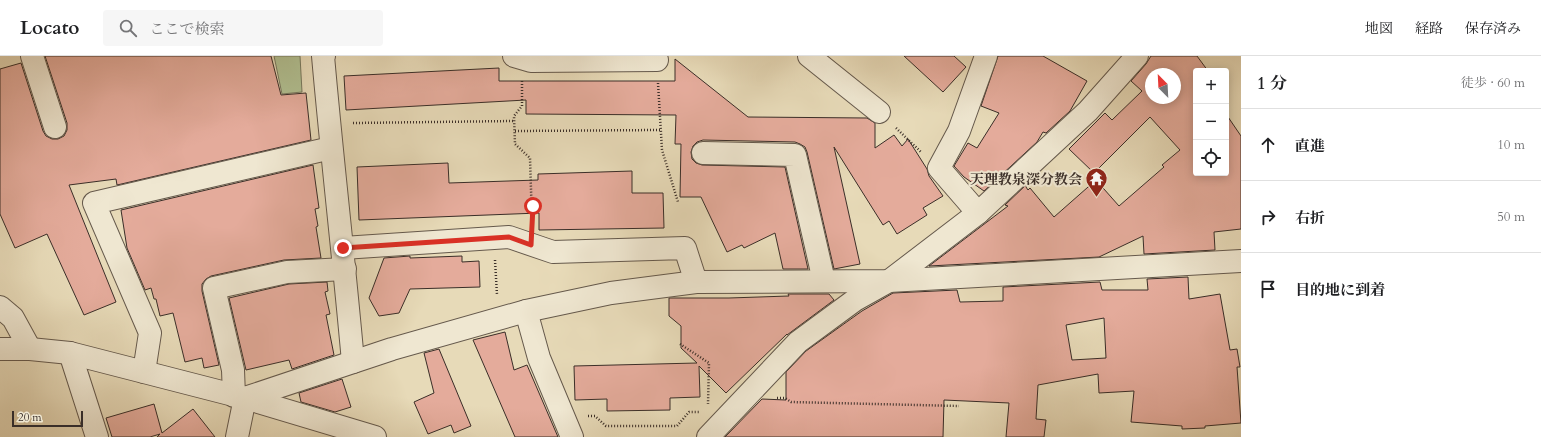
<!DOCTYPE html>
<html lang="ja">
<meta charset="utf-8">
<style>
body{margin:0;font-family:Cardo,"Noto Serif JP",serif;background:#f6f6f6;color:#202124}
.controls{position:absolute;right:12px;top:12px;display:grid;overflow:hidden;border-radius:4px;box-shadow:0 2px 10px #0003}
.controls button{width:36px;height:36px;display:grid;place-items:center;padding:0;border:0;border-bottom:1px solid #e0e0e0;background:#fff;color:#202124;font:20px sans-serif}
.compass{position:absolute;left:1145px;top:12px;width:36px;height:36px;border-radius:50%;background:#fff;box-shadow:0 2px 10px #0003;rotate:336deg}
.scale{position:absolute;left:12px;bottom:10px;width:71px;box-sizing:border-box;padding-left:4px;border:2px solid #3a2e28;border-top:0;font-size:11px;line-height:14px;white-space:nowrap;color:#3a2e28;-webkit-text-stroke:3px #efe7d1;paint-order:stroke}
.stop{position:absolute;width:12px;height:12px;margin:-9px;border:3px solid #d93025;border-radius:50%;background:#fff}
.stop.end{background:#d93025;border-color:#fff;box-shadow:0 1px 4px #0008}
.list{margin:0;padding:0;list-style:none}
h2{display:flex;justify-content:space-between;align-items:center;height:52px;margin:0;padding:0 16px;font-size:17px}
h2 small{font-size:13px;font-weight:400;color:#757577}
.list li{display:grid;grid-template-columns:26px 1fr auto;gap:12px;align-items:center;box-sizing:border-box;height:72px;padding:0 16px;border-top:1px solid #e0e0e0}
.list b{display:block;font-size:15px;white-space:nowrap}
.list em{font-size:13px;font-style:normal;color:#757577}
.icon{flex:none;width:22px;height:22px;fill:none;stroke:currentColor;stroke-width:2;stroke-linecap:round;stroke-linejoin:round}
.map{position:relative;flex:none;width:1241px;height:381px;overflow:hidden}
header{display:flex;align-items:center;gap:24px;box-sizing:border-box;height:56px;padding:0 20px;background:#fff;border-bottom:1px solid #e0e0e0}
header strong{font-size:19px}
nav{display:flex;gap:22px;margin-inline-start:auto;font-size:14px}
.search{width:280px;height:36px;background:#f6f6f6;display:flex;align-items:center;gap:10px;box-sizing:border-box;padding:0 14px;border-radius:4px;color:#757577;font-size:15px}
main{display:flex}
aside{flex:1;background:#fff}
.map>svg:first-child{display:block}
.green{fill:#b1c092;stroke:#76775d}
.building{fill:#e4ab9b;stroke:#3a2e28;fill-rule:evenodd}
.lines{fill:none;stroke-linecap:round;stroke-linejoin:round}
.minor-casing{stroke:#65594c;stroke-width:24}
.path{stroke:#3a2e28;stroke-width:2.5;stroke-dasharray:1 2;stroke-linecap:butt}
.minor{stroke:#efe7d1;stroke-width:22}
.route{stroke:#d93025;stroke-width:5}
.labels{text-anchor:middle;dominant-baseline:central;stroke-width:4;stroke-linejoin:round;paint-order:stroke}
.poi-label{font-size:14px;font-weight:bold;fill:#3a2e28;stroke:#efe7d1;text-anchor:end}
</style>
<header>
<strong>Locato</strong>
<div class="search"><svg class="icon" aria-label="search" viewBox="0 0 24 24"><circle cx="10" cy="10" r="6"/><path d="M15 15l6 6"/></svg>ここで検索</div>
<nav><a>地図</a><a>経路</a><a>保存済み</a></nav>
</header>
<main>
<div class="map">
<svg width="1241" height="381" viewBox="0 0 1241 381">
<rect width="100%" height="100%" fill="#e7dab8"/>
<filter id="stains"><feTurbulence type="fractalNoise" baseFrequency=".005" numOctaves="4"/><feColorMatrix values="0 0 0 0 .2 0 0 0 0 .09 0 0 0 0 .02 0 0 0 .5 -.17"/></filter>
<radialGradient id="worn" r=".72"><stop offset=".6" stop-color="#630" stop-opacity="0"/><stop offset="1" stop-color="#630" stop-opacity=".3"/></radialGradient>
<!-- green -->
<path class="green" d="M 274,0 L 300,0 L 302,36 L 282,38 Z"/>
<!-- building -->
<g class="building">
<path d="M 45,0 L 271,0 L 281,39 L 306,37 L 311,84 L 117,129 L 116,123 L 69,129 L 116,246 L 84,259 L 47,178 L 15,192 L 0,158 L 0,13 L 21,7 L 43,75 L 46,80 L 52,83 L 58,83 L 64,80 L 67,74 L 67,67 Z"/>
<path d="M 904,0 L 954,0 L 966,11 L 943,36 Z"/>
<path d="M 998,0 L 1043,0 L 1087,25 L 1070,55 L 1046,77 L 1043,76 L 1037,86 L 984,135 L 964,121 L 954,110 L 968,87 L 977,92 L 999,57 L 981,50 Z"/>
<path d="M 1151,0 L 1197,0 L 1208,15 L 1196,15 L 1196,117 L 1226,117 L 1226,58 L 1241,80 L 1241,173 L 1214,176 L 1215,194 L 1144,198 L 1143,180 L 1099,201 L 929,210 L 1008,150 L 1005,149 L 1027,128 L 1026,131 L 1028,134 L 1030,132 L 1054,161 L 1096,124 L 1119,150 L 1164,111 L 1162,109 L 1180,94 L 1150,61 L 1094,117 L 1069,93 L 1105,57 L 1112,64 L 1142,35 L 1131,25 L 1146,8 ZM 1151,18 L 1175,18 L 1175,42 L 1151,42 Z"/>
<path d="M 675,3 L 748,61 L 867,62 L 875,67 L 875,92 L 894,79 L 902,90 L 908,83 L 927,113 L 929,120 L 943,140 L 923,152 L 927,159 L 897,178 L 889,165 L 883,169 L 834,91 L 860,208 L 834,213 L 807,96 L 805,91 L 800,88 L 795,86 L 703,84 L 697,86 L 693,90 L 691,96 L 692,103 L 696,107 L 702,109 L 785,111 L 808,213 L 783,213 L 775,177 L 744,192 L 742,189 L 727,196 L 701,141 L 680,141 L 681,88 L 675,88 L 676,59 L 526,58 L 526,44 L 346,54 L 344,20 L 499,12 L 499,25 L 675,25 Z"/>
<path d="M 448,107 L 449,127 L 538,124 L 538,118 L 632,115 L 632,137 L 663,137 L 664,172 L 539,174 L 539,157 L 359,164 L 357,111 Z"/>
<path d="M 313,109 L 319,152 L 315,153 L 318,170 L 316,171 L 321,202 L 284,204 L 211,220 L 206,223 L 202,228 L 202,235 L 219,309 L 204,312 L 202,302 L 185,306 L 173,257 L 160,260 L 156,243 L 154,243 L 151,232 L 145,234 L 127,192 L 121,154 Z"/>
<path d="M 410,200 L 410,202 L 462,200 L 462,206 L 479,205 L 480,231 L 410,233 L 399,257 L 379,260 L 369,242 L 384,202 Z"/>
<path d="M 1188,221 L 1189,243 L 1220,238 L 1230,294 L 1237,293 L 1240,311 L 1237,311 L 1241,367 L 1205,370 L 1205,372 L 1182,373 L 1182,370 L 1131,366 L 1134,335 L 1099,337 L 1098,318 L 1038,329 L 1036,363 L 1046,364 L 1044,381 L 1006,381 L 1009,347 L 944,344 L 943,381 L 725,381 L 762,343 L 786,344 L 786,316 L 806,295 L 862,255 L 893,237 L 957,234 L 960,246 L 1003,245 L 1003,231 L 1100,226 L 1102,234 L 1148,234 L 1147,223 ZM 1104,262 L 1106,302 L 1072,304 L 1066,269 Z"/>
<path d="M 327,226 L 328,235 L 325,236 L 330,258 L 326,259 L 334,299 L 292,313 L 289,304 L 246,314 L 229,242 L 289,228 Z"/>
<path d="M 788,238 L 829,238 L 834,244 L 787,279 L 787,278 L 726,337 L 699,310 L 700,341 L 670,342 L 670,354 L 607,355 L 607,343 L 575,344 L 574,310 L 697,307 L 681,292 L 681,270 L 669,260 L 669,242 L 729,242 L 789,240 Z"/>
<path d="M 505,276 L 514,314 L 527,309 L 558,381 L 515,381 L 473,284 Z"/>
<path d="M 439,293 L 471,370 L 454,377 L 451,369 L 428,378 L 414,346 L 434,337 L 424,297 Z"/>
<path d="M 342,323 L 351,351 L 335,356 L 301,346 L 299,337 Z"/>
<path d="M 154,348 L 162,377 L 193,353 L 215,381 L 157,381 L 160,378 L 150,381 L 112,381 L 106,362 Z"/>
</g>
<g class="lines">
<defs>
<g id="minor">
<path d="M 32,0 L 55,71"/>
<path d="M 324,0 L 323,0 C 332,102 344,204 353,306"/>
<path d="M 514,0 L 531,5 L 657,4"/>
<path d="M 809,0 L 879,56"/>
<path d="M 703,97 L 795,99 L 824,225"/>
<path d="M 978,157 L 939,112 L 959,75 L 986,0"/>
<path d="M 343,192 L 509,181 L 553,196 L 685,192 L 696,226"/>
<path d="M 0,251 L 13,262 L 30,293"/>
<path d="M 526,255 L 539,302 L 572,381"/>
<path d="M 0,293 L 30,293 L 70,297 L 245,342 L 375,381"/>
<path d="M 70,297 L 97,381"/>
<path d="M 144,316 L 150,277 L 94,147 L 331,92"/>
<path d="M 234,340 L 233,314 L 214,232 L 287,216 L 345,213"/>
<path d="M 245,342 L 392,293 L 526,255 L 611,237 L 696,226 L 889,225 L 1241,205"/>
<path d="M 237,381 L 245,342"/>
<path d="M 708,381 L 798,286 L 855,244 L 889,225 L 978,157 L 1088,55 L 1137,0"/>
</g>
</defs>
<!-- minor casing -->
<use href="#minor" class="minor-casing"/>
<!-- path -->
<g class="path">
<path d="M 522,25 L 522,50 L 514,60 L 515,88 L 530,102 L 532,165"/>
<path d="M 658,27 L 662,94 L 678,146"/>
<path d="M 353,67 L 514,65"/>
<path d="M 896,72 L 921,96"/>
<path d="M 515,75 L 660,74"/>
<path d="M 495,204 L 497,239"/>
<path d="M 680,288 L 709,307 L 708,348"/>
<path d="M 777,342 L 785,342 L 791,346 L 959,350"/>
<path d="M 588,360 L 595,360 L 606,370 L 677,370 L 689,356 L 699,356"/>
</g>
<!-- minor -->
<use href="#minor" class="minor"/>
</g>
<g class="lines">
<!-- route -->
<path class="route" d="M 343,192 L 509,181 L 531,189 L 533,150"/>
</g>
<!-- icons -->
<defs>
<symbol id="temple-pin" viewBox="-11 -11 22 30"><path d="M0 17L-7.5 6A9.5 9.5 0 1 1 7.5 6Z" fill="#8f2418" stroke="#efe7d1"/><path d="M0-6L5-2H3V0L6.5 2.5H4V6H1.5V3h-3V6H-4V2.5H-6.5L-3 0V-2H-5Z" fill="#fff"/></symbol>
</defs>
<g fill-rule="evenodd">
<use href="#temple-pin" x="1084" y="110" width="25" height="34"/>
</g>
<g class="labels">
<!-- poi labels -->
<g class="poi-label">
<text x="1082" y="123">天理教泉深分教会</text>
</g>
</g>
<rect width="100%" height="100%" filter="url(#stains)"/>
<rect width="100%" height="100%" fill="url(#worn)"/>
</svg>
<div class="controls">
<button>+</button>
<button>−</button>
<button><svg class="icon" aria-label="locate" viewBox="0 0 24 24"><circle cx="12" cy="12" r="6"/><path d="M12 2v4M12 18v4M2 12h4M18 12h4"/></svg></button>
</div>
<svg class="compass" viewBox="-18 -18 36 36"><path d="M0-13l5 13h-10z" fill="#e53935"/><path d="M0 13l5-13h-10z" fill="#757577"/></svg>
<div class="scale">20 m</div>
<div class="stop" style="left:533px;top:150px"></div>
<div class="stop end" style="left:343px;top:192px"></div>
</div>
<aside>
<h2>1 分<small>徒歩 · 60 m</small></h2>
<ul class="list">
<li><svg class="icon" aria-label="ahead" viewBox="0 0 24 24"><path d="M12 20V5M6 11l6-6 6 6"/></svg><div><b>直進</b></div><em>10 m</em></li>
<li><svg class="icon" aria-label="right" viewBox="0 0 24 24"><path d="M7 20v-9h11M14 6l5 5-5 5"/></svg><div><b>右折</b></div><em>50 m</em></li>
<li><svg class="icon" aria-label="arrive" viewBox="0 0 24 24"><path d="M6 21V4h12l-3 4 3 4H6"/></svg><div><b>目的地に到着</b></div></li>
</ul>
</aside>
</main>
